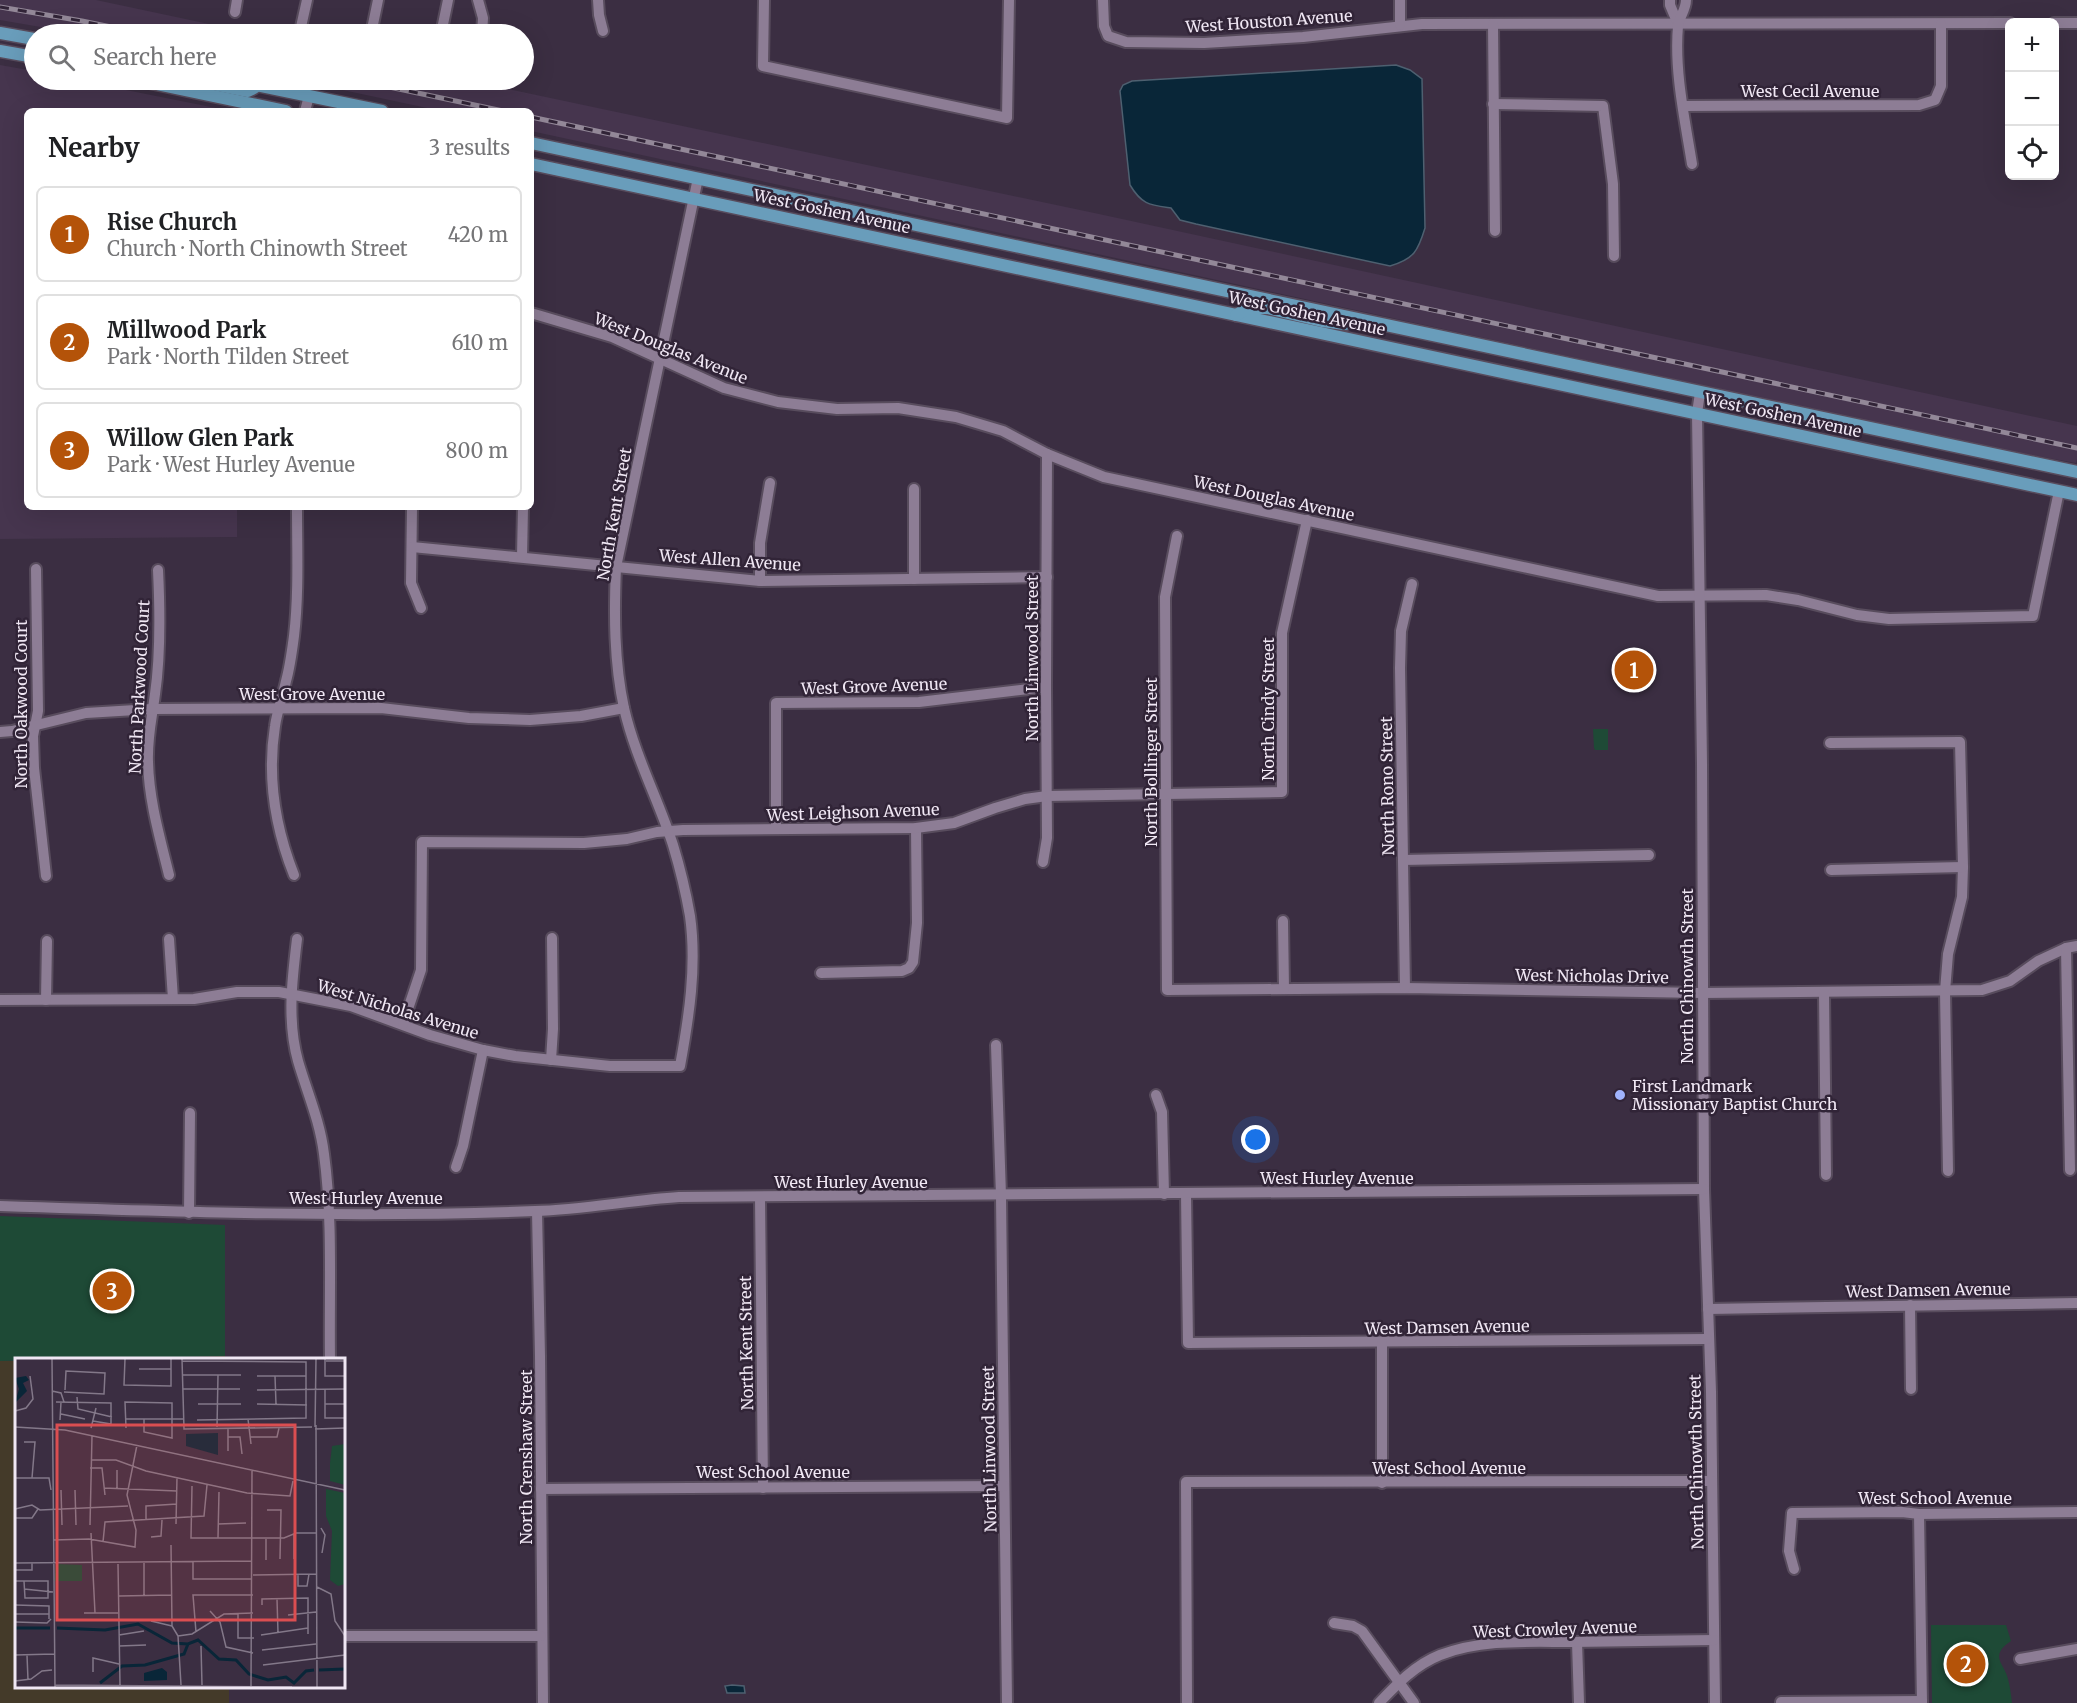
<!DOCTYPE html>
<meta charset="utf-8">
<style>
body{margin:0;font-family:Merriweather,serif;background:#f6f6f6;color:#202124}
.controls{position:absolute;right:18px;top:18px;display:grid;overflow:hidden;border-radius:9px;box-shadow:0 6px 24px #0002}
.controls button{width:54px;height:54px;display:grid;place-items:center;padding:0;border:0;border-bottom:2px solid #e0e0e0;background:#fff;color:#202124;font:30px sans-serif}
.you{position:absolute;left:1256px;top:1140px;width:21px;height:21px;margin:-15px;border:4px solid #fff;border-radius:50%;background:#1a73e8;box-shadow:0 0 0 9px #1a73e833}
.badge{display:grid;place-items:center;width:39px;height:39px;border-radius:50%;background:#b45309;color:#fff;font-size:20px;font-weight:700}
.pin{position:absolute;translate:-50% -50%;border:3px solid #fff;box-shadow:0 2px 6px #0006}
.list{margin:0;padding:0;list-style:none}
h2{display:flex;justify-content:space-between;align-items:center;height:78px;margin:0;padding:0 24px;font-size:26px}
h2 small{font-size:20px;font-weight:400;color:#757577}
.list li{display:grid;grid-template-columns:39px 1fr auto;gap:18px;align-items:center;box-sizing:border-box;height:96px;margin:0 12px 12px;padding:0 12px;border:2px solid #e0e0e0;border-radius:9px}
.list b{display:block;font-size:22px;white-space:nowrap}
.list p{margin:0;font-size:20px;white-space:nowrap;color:#757577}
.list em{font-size:20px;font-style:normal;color:#757577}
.icon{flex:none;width:33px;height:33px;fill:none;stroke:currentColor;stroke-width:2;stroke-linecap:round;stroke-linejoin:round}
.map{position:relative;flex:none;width:2077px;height:1703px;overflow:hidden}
.search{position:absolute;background:#fff;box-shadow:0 6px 24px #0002;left:24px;top:24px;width:510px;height:66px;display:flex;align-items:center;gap:15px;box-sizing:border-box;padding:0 21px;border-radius:33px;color:#757577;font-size:22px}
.panel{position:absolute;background:#fff;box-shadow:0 6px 24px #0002;left:24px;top:108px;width:510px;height:402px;border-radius:9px}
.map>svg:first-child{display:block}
.built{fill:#46354e}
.education{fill:#443a29}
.green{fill:#1e4a36}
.water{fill:#092638;stroke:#4e6070;stroke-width:1.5}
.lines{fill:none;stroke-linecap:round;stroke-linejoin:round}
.minor-casing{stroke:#584c5d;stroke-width:14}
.major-casing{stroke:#584c5d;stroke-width:15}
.minor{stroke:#8d7d95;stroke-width:10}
.major{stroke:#699dbb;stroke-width:12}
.rail-casing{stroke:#938898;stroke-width:5}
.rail{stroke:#312437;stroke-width:3;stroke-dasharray:9;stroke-linecap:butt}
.poi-dot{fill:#a0b3fd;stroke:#312437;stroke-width:2}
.labels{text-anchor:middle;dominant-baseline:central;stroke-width:5;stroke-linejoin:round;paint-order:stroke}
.street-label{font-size:16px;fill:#f0e7f4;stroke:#312437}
.poi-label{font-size:16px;fill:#f0e7f4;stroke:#312437;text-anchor:start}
.inset-river{fill:none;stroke:#092638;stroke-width:3}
.inset-road{fill:none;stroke:#837889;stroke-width:1.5}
.view{fill:#db4e51;fill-opacity:0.15;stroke:#db4e51;stroke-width:3}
.inset-edge{fill:none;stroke:#f0e7f4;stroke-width:3}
</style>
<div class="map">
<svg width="2077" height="1703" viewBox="0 0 2077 1703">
<rect width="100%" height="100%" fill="#3b2e42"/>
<!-- built -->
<g class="built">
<path d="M 0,0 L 96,0 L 256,34 L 81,34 L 0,20 Z"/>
<path d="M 0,65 L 34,71 L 34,80 L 76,80 L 231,111 L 27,111 L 27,507 L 237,507 L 237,537 L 0,539 Z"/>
<path d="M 296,80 L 465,80 L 1099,214 L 2077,426 L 2077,459 L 2076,463 L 1986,447 L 531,131 L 531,111 L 441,111 Z"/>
</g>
<!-- education -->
<g class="education">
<path d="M 225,1356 L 225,1360 L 77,1360 Z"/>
<path d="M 0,1361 L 16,1361 L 16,1686 L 229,1687 L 229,1703 L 0,1703 Z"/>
</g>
<!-- green -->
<g class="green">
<path d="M 1593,729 L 1608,729 L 1608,750 L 1595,750 L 1594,748 Z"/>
<path d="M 0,1216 L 225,1225 L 225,1356 L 0,1361 Z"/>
<path d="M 1931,1625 L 2006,1625 L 2011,1641 C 1988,1656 2005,1664 2008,1679 C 2010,1686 2011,1695 2012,1703 L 1932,1703 Z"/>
</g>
<!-- water -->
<g class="water">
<path d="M 1396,65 L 1410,70 L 1422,79 L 1425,228 C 1418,251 1414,259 1390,266 L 1196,224 L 1180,220 L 1171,208 C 1150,205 1142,205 1130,185 L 1120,91 L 1123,85 L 1132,81 Z"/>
<path d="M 732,1685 L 744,1686 L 745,1693 L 727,1693 L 725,1686 Z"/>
</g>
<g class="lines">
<defs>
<g id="minor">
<path d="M 478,0 L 483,18 L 482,34"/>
<path d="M 598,0 L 599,15 L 603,31"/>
<path d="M 764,0 L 763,66 L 1007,118 L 1009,0"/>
<path d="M 1103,0 L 1104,26 L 1108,36 L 1126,42 L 1204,43 L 1303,37 L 1422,24 L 2010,23"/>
<path d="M 1670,0 L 1670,5 L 1678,24"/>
<path d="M 1686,0 C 1686,10 1679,17 1678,26 C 1674,71 1685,120 1692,164"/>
<path d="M 235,12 L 237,0"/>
<path d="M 2054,23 L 2077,23"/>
<path d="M 1493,24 L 1495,231"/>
<path d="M 1400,25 L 1400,0"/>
<path d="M 301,27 L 307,0"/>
<path d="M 371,34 L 378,0"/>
<path d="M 441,34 L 448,0"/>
<path d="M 1493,104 L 1603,106 L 1613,184 L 1614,256"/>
<path d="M 1683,106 L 1919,105 L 1935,100 L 1941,86 L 1941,24"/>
<path d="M 305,111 L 309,96"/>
<path d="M 531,313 L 612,337 L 724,388 L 778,402 L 837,409 L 898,408 L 956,417 L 1003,431 L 1047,454 L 1104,477 L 1658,596 L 1766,595 L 1798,600 L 1857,615 L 1889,619 L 2033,616 L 2059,491"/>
<path d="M 1700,393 L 1697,413 L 1702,764 L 1704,1189 L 1711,1392 L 1715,1703"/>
<path d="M 914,489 L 914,579"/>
<path d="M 412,507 L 411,583 L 421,608"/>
<path d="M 1177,536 L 1165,597 L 1167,990 L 1405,988 L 1702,993 L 1982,990 L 2010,981 L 2038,961 L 2066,948 L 2077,946"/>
<path d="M 412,547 L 760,581 L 1047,577"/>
<path d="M 522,557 L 523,507"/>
<path d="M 36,569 L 38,711 L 33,736 L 34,768 L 46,876"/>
<path d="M 158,570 C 160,611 161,653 155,694 C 152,718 147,737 148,762 C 149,801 160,838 169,875"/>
<path d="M 760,581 L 760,543 L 770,483"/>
<path d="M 0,732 L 12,731 L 86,713 L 152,709 L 381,708 L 469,718 L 530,720 L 581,716 L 624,708"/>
<path d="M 1830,743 L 1960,742 L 1963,867 L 1962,897 L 1948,954 L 1945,991 L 1948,1171"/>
<path d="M 776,829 L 776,703 L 919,702 L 1046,687"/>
<path d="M 1403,860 L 1649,855"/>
<path d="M 1043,862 L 1047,838 L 1046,687 L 1047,454"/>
<path d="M 1831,870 L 1963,867"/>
<path d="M 294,875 C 275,827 267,777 275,726 C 277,711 283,696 286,681 C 290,667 292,651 294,636 C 299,593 297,550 297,507"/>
<path d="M 1283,921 L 1284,989"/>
<path d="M 169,939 L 173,999"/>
<path d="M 297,939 C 292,980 287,1021 298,1061 C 307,1092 320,1121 324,1154 C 333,1221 329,1291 330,1360"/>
<path d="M 2066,948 L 2070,1170"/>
<path d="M 821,973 L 902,971 L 909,968 L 913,962 L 917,923 L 916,828"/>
<path d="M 1405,988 L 1400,668 L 1401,631 L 1412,584"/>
<path d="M 1824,992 L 1826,1175"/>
<path d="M 0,1000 L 194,999 L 237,992 L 279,992 L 351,1006 L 430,1035 L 483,1050 L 515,1056 L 610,1066 L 680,1066 C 689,1017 697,966 690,916 C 686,893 680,868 673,845 C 658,799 635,756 624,708 C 614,662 614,614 616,567 L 698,178"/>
<path d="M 46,1000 L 47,941"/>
<path d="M 403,1024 L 421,970 L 422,842 L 584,843 L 627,839 L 657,832 L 683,830 L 916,828 L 954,823 L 995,808 L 1025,799 L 1047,796 L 1282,792 L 1282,633 L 1307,520"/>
<path d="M 996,1045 L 1001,1196 L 1007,1703"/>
<path d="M 551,1060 L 553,1029 L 552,938"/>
<path d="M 1156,1095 L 1162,1112 L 1164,1194"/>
<path d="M 456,1167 L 463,1146 L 483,1050"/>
<path d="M 1186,1194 L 1188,1343 L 1707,1339"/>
<path d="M 760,1197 L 763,1488"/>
<path d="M 0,1206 C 178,1212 357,1218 535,1211 C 583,1210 631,1200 679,1197 L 1704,1189"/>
<path d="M 537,1211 L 540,1356 L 543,1703"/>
<path d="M 189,1213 L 190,1113"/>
<path d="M 1910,1305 L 1911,1389"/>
<path d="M 1708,1309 L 2077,1303"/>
<path d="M 1382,1343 L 1382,1483"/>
<path d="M 541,1489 L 1004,1486"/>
<path d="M 1919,1514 L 1922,1703"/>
<path d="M 1794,1569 L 1789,1551 L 1792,1513 L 1902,1512 L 1919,1514 L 2077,1512"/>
<path d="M 1334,1623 L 1353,1626 L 1362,1631 L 1414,1703"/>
<path d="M 344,1636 L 541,1636"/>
<path d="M 1577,1642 L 1579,1703"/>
<path d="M 2020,1659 L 2077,1649"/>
<path d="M 1781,1702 L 1922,1701"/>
<path d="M 1187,1703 L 1186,1482 L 1712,1481"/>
<path d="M 1379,1703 C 1397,1684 1415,1665 1440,1655 C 1481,1639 1528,1642 1571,1642 C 1619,1641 1667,1641 1714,1640"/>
</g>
<g id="major">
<path d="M 0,33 L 34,39"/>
<path d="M 0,51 L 34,57"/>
<path d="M 137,80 L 286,111"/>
<path d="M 193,80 L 248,91 L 254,88"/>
<path d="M 232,80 L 382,111"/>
<path d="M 531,143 L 2077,472"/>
<path d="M 531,164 L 2077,495"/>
<path d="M 1236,315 L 1249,308 L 1268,308 L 1322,321 L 1345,324"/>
</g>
</defs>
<!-- minor casing -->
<use href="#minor" class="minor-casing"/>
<!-- major casing -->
<use href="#major" class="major-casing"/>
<!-- minor -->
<use href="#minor" class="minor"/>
<!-- major -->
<use href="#major" class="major"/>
<defs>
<g id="rail">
<path d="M 0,7 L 82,21 L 145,34"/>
<path d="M 356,80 L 503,111"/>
<path d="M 531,117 L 2077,448"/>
</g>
</defs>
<!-- rail casing -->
<use href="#rail" class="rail-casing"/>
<!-- rail -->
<use href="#rail" class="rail"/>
</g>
<!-- markers -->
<circle class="poi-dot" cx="1620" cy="1095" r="6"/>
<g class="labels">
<!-- street labels -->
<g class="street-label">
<text transform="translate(1269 21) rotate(-4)">West Houston Avenue</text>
<text x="1810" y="91">West Cecil Avenue</text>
<text transform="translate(832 211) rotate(12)">West Goshen Avenue</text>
<text transform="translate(1307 313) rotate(12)">West Goshen Avenue</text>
<text transform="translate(671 348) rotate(22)">West Douglas Avenue</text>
<text transform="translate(1783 415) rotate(12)">West Goshen Avenue</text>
<text transform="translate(1274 498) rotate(12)">West Douglas Avenue</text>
<text transform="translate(614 514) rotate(-80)">North Kent Street</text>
<text transform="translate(730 560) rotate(4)">West Allen Avenue</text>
<text transform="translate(1032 658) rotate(-90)">North Linwood Street</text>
<text transform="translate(874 686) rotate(-2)">West Grove Avenue</text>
<text transform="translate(139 687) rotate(-87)">North Parkwood Court</text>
<text x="312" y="694">West Grove Avenue</text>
<text transform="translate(21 704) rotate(-90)">North Oakwood Court</text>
<text transform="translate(1268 709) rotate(-90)">North Cindy Street</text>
<text transform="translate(1151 762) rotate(-90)">North Bollinger Street</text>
<text transform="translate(1387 786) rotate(-91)">North Rono Street</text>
<text transform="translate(853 812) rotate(-2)">West Leighson Avenue</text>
<text transform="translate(1592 976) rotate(1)">West Nicholas Drive</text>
<text transform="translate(1687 976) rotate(-90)">North Chinowth Street</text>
<text transform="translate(398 1009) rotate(17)">West Nicholas Avenue</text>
<text x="1337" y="1178">West Hurley Avenue</text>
<text x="851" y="1182">West Hurley Avenue</text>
<text x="366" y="1198">West Hurley Avenue</text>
<text transform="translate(1928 1290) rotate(-1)">West Damsen Avenue</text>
<text transform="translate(1447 1327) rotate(-1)">West Damsen Avenue</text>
<text transform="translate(746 1343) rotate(-91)">North Kent Street</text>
<text transform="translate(989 1449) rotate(-91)">North Linwood Street</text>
<text transform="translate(526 1457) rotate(-90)">North Crenshaw Street</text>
<text transform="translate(1696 1462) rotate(-91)">North Chinowth Street</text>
<text x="1449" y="1468">West School Avenue</text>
<text x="773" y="1472">West School Avenue</text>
<text x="1935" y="1498">West School Avenue</text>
<text transform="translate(1555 1629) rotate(-2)">West Crowley Avenue</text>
</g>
<!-- poi labels -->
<g class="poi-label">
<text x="1632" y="1086">First Landmark<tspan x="1632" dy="18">Missionary Baptist Church</tspan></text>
</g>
</g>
<!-- overview -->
<g transform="translate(15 1358)">
<rect width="330" height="330" fill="#3b2e42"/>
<path d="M 330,86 L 330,127 L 315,123 L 315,105 L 317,88 ZM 311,131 L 330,135 L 330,226 L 323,228 L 315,222 L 317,173 L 311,158 ZM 41,206 L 67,207 L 67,223 L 39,223 Z" fill="#1e4a36"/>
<path d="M 11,18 L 14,22 L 8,25 L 12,33 L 0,45 L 4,31 L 0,20 ZM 203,75 L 203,97 L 171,88 L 171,76 ZM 147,310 L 152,314 L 152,322 L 129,323 L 129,315 Z" fill="#092638"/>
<path class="inset-river" d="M 0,270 L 35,270M 42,270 L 90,272 L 123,266 L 157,285 L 173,286 L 183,282 L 204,301 L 221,302 L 234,316 L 253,322 L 271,319 L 279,325 L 291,313 L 299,312M 304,312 L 330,311M 85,325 L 107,308 L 130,307 L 169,296 L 173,286"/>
<path class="inset-road" d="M 37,1 L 40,329M 110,1 L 109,27 L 156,28 L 156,1M 167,1 L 169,71 L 297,69M 310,1 L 310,18 L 330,18M 167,3 L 291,4 L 291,60 L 182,62M 311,3 L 330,3M 124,11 L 156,11M 168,17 L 226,17M 242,18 L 291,18M 260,18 L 261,46M 168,31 L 225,31M 242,32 L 330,31M 310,32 L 310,60 L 330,60M 37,33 L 46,35 L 49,44M 49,34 L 89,36 L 90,15 L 51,13 L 50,32M 62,39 L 63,51 L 97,59M 41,44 L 96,45 L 96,66 L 78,63M 183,46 L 226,46M 242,46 L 292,47M 310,46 L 330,46M 0,53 L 11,50 L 18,41 L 15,18M 46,56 L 70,61M 110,61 L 168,61M 233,61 L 236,86M 45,62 L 46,44M 301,67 L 302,329M 0,69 L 50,72 L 330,132M 202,69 L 203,17M 300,69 L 301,1M 76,70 L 81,50M 111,70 L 110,44 L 157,45 L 157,80 L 129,74 L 129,61M 213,70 L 213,93M 300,71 L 330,70M 213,79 L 225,79 L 227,96M 235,79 L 262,79 L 264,70M 9,84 L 20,84 L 17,120M 76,102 L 101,102 L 131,113 L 232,135 L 275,138 L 278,123M 75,110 L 87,110 L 90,137M 0,120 L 34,120 L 36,132M 177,128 L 176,180 L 269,180 L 281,175 L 302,175M 89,130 L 162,133M 102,131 L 102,112M 46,132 L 47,167M 60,132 L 61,167M 0,151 L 17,147 L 25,152 L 113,148M 252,152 L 266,152 L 265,201M 0,160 L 17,160 L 23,151M 131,162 L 131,148 L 162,146M 161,166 L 162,119M 203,166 L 231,165M 75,167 L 77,78M 306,170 L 310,177 L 307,195M 76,175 L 80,255M 279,176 L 279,201M 136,179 L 146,178 L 147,162M 203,180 L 204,134M 251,181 L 251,202M 38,182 L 74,181 L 120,189 L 121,172 L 112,137 L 122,87M 88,184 L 90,164 L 189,158 L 192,127M 156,187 L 157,268 L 163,278M 129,204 L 129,238M 178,204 L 178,221 L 237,221M 0,205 L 237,203M 103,206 L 105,327M 0,212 L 17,212 L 17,205M 283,216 L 283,228 L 292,228 L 294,216M 238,217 L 302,216M 0,223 L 33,223 L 33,240 L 10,240 L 9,223M 302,229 L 316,236 L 320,263 L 330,278M 9,231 L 38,234M 104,238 L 157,237M 262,241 L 263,275M 0,247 L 34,248 L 34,261M 247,247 L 247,241 L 293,240 L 293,276M 195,253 L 205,264 L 211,289 L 238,295M 69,255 L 103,255M 0,256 L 34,256M 223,256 L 223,280 L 239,280M 273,257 L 301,254M 136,263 L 157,268M 0,264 L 32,265 L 36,261M 181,274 L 178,237 L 238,237M 104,277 L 129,273M 246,277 L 293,270M 163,278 L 177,276 L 209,256 L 238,255M 163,278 L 166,327M 104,288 L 131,287M 186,288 L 187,327M 247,292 L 301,286M 0,297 L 39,296M 12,297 L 13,322M 248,307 L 330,297M 78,314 L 78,300 L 104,306M 0,323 L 16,321 L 27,313 L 37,312M 40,327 L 277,329M 236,329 L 237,112"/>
<path class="view" d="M 42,67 L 280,67 L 280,262 L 42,262 Z"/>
<rect width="330" height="330" class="inset-edge"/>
</g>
</svg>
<div class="controls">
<button>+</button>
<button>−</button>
<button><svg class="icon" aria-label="locate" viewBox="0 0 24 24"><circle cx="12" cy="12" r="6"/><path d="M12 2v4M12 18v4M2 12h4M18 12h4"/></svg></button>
</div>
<div class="you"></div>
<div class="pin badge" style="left:1634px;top:670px">1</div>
<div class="pin badge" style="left:1966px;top:1664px">2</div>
<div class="pin badge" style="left:112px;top:1291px">3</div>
<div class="search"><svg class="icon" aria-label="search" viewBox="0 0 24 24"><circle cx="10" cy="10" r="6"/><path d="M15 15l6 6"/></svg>Search here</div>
<section class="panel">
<h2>Nearby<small>3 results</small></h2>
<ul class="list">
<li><span class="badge">1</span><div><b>Rise Church</b><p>Church · North Chinowth Street</p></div><em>420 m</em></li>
<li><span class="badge">2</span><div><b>Millwood Park</b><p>Park · North Tilden Street</p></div><em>610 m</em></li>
<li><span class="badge">3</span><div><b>Willow Glen Park</b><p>Park · West Hurley Avenue</p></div><em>800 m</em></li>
</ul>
</section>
</div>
